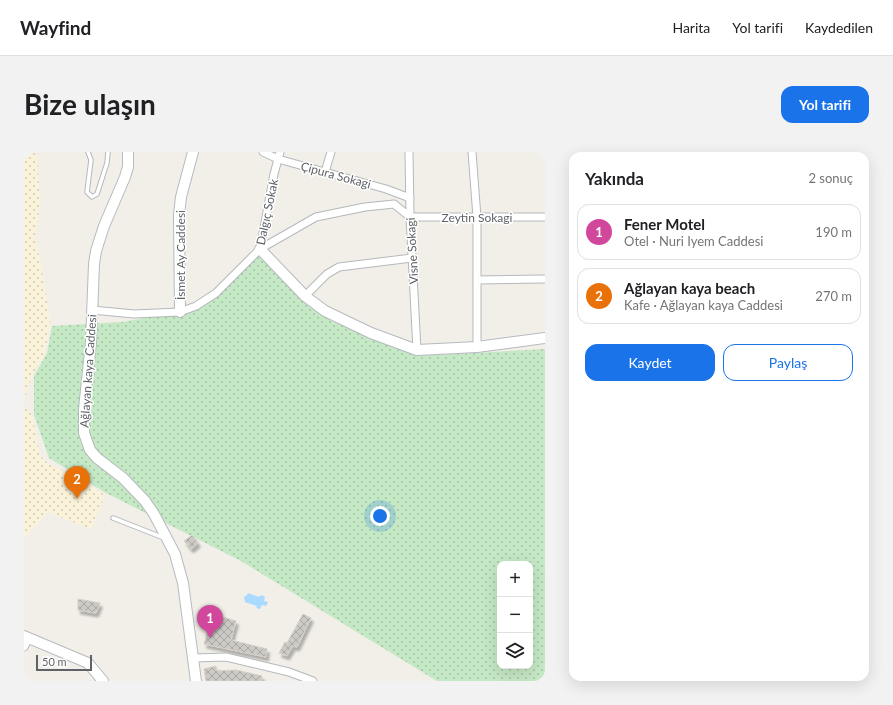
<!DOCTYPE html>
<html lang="tr">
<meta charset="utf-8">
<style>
body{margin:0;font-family:Lato,sans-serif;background:#f2f2f2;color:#202124}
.controls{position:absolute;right:12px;bottom:12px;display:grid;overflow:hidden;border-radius:8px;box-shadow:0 4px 16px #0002}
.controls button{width:36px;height:36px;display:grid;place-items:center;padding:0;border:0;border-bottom:1px solid #e0e0e0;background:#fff;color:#202124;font:20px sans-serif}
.scale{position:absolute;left:12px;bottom:10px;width:56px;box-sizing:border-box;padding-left:4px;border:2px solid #5f6368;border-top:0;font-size:11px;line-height:14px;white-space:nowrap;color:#5f6368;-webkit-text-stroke:3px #fff;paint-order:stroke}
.you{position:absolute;left:356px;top:364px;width:14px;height:14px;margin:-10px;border:3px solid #fff;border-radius:50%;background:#1a73e8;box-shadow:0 0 0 6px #1a73e833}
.badge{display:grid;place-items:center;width:26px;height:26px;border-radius:50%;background:#1a73e8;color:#fff;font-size:13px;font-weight:700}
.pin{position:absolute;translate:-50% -33px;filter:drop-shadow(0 1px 2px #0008)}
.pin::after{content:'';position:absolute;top:21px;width:14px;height:12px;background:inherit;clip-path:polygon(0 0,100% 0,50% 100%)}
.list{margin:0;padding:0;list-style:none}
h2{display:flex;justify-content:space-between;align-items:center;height:52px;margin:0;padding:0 16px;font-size:17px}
h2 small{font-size:13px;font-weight:400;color:#757577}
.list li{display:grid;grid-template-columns:26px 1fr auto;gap:12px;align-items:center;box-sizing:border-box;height:56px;margin:0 8px 8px;padding:0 8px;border:1px solid #e0e0e0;border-radius:12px}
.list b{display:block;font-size:15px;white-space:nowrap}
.list p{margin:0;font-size:13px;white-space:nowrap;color:#757577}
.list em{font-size:13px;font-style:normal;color:#757577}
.actions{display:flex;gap:8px;padding:12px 16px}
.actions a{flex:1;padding:9px 0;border:1px solid #1a73e8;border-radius:12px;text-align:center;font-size:14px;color:#1a73e8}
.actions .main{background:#1a73e8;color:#fff}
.icon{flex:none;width:22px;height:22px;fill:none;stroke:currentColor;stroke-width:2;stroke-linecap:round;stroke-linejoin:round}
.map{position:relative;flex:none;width:521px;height:529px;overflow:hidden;border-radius:12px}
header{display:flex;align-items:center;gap:24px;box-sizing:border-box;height:56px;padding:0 20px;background:#fff;border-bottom:1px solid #e0e0e0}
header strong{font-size:19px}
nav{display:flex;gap:22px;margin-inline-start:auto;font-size:14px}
.intro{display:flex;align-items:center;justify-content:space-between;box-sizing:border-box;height:96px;padding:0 24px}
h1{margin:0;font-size:28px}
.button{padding:10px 18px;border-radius:12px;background:#1a73e8;color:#fff;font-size:14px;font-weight:700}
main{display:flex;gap:24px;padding:0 24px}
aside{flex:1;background:#fff;border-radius:12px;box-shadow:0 4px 16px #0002}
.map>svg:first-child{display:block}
.grass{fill:url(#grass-dots);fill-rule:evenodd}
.sand{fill:url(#sand-dots)}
.water{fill:#aadaff}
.building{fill:url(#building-cross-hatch);stroke:#d6d1c6;filter:url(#shadow)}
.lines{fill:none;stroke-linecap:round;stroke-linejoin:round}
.lane-casing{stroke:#b5b8bc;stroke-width:5.5}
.street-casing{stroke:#b5b8bc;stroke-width:9}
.secondary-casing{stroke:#b6babf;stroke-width:12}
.lane{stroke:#fff;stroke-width:3.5}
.street{stroke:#fff;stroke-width:7}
.secondary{stroke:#fff;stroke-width:10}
.labels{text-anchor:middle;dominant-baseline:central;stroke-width:3;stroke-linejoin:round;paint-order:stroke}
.street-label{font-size:12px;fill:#5f6368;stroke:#fff}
</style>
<header>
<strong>Wayfind</strong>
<nav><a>Harita</a><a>Yol tarifi</a><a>Kaydedilen</a></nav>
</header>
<div class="intro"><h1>Bize ulaşın</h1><a class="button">Yol tarifi</a></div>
<main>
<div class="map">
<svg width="521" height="529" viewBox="0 0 521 529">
<defs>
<pattern id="grass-dots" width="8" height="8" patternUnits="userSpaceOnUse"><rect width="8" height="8" fill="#c5e8c5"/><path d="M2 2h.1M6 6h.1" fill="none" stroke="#a3c0a4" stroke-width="1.8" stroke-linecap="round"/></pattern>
<pattern id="sand-dots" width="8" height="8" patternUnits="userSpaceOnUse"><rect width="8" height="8" fill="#fbf3d9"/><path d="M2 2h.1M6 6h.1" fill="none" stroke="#cec8b4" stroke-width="1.8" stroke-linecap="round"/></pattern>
<pattern id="building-cross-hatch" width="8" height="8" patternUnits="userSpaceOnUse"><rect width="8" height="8" fill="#cccac5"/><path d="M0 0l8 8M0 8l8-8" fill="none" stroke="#a9a8a4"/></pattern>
<filter id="shadow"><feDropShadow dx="2.5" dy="4" stdDeviation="1" flood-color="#0004"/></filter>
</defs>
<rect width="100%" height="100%" fill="#f1efe8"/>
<!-- grass -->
<path class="grass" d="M 231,101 L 308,170 L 414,203 L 521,197 L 521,529 L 413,529 L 217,409 L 82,341 L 25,306 L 10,263 L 10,224 L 23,201 L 28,174 L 98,170 L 156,160 L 183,147 ZM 476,412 L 506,412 L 506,514 L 476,514 Z"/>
<!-- sand -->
<g class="sand">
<path d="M 0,0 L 10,0 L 13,5 L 16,52 L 11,86 L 20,129 L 26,173 L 20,203 L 8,223 L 0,248 Z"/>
<path d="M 0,255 L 8,262 L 16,304 L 24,311 L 65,333 L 81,343 L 67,377 L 24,360 L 0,386 Z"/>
</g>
<!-- water -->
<path class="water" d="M 224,441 L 235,445 L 237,443 L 241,445 L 240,449 L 244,450 L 242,454 L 238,453 L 236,457 L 232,456 L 233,454 L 221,450 L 220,445 L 223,443 Z"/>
<!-- building -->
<g class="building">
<path d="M 168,383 L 174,391 L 167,397 L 160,389 Z"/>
<path d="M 54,447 L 76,451 L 72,461 L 54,458 Z"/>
<path d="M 188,462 L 212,469 L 207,488 L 243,497 L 242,505 L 180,492 L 183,482 L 185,482 Z"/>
<path d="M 279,462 L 287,466 L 273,495 L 269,494 L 263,504 L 255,501 L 261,490 L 263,491 Z"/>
<path d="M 192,514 L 193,519 L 212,518 L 238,524 L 237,529 L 182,529 L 180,517 Z"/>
</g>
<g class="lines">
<defs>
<g id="lane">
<path d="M 64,0 L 67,8 L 63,40 L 68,45 L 73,42 L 83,11 L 84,0"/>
<path d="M 89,366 L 140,386"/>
</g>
<g id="street">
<path d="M 239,0 L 254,7 L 362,37 L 386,46"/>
<path d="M 385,0 L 386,65 L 393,198"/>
<path d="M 448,0 L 453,65 L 453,195"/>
<path d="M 301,20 L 307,0"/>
<path d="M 236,97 L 292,65 L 341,55 L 370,52 L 386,65 L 521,65"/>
<path d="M 453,128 L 521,127"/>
<path d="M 281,144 L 303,122 L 315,115 L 388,106"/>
<path d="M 68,158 L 110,162 L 156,160 L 172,154 L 192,141 L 236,97 L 250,22 L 256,0"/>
<path d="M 0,495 L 5,486"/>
<path d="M 169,506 L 202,505 L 265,520 L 289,529"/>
</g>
<g id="secondary">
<path d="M 104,0 L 104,15 L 101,25 L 80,74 L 72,99 L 70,112 L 67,190 L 60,257 L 60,281 L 66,298 L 73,306 L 99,326 L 121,349 L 130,362 L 151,402 L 159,431 L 172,529"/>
<path d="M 236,97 L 281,144 L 301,159 L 347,181 L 393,198 L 453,195 L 521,186"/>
<path d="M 156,160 L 155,63 L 157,45 L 169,0"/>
<path d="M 0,484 L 64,511 L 79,529"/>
</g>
</defs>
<!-- lane casing -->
<use href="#lane" class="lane-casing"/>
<!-- street casing -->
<use href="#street" class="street-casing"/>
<!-- secondary casing -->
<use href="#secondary" class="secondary-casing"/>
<!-- lane -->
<use href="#lane" class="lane"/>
<!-- street -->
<use href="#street" class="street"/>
<!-- secondary -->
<use href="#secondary" class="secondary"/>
</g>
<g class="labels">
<!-- street labels -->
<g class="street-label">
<text transform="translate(312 23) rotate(15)">Çipura Sokagi</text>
<text transform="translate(243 60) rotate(-78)">Dalgıç Sokak</text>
<text x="453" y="65">Zeytin Sokagi</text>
<text transform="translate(388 99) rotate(-93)">Visne Sokagi</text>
<text transform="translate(156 103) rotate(-90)">İsmet Ay Caddesi</text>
<text transform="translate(64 219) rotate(-86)">Ağlayan kaya Caddesi</text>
</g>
</g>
</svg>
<div class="controls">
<button>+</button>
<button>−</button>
<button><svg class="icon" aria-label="layers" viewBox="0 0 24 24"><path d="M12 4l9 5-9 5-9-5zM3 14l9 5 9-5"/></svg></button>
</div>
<div class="scale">50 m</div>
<div class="you"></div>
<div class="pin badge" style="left:186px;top:486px;background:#d1479c">1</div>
<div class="pin badge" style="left:53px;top:347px;background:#e8710a">2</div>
</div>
<aside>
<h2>Yakında<small>2 sonuç</small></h2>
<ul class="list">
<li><span class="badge" style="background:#d1479c">1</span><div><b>Fener Motel</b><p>Otel · Nuri Iyem Caddesi</p></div><em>190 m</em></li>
<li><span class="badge" style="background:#e8710a">2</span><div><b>Ağlayan kaya beach</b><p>Kafe · Ağlayan kaya Caddesi</p></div><em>270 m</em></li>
</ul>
<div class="actions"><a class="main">Kaydet</a><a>Paylaş</a></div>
</aside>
</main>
